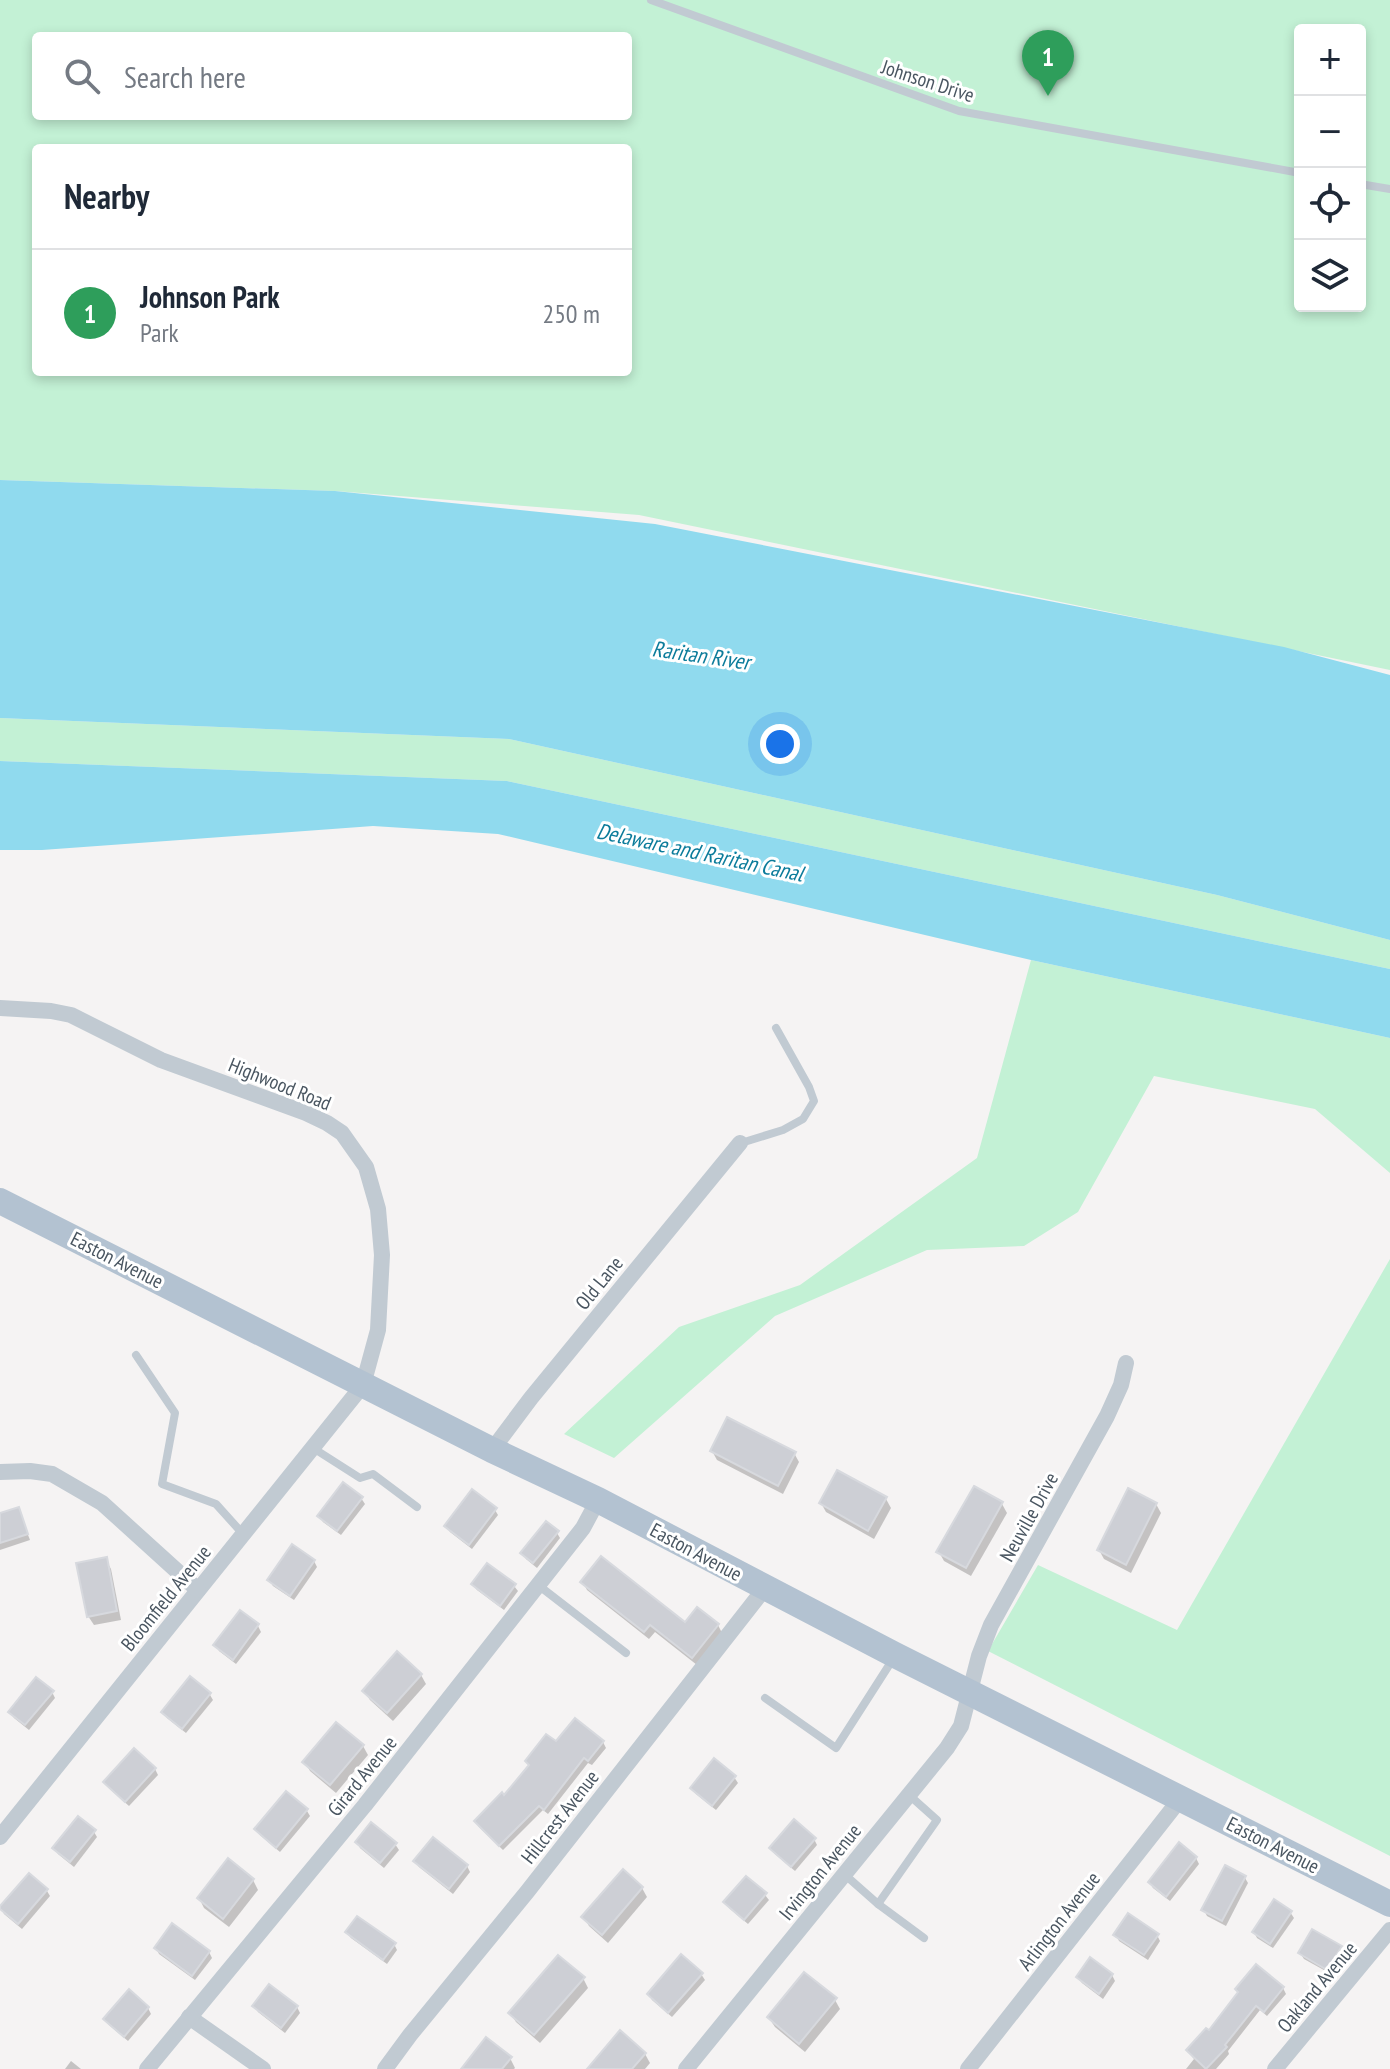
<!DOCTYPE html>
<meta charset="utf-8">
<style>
body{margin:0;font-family:"PT Sans Narrow",sans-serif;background:#f2f2f3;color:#1f2937}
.controls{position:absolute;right:24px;top:24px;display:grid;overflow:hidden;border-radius:8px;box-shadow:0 4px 12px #0003}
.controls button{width:72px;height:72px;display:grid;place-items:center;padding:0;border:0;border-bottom:2px solid #e0e1e3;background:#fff;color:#1f2937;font:40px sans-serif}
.you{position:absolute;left:780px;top:744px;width:28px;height:28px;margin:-20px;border:6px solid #fff;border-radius:50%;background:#1a73e8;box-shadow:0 0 0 12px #1a73e833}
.badge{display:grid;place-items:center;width:52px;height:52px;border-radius:50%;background:#1a73e8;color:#fff;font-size:26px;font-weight:700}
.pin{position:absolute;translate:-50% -66px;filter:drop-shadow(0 2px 4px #0008)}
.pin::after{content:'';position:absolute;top:42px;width:28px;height:24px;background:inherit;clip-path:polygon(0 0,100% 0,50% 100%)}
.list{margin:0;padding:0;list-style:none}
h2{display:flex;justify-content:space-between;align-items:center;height:104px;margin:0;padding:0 32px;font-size:34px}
h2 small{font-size:26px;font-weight:400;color:#747a83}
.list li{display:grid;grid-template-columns:52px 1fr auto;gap:24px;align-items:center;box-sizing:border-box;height:128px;padding:0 32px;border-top:2px solid #e0e1e3}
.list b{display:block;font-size:30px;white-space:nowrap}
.list p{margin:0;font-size:26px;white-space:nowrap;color:#747a83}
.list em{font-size:26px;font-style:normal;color:#747a83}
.icon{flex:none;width:44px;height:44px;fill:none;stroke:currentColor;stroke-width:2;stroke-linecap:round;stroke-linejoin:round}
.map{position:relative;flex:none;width:1390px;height:2069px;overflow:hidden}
.search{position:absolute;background:#fff;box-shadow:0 4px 12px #0003;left:32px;top:32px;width:600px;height:88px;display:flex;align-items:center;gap:20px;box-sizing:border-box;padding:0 28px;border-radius:8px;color:#747a83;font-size:30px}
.panel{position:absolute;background:#fff;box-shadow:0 4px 12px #0003;left:32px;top:144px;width:600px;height:232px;border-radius:8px}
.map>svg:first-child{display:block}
.green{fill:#c3f1d5;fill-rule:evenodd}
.water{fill:#90daee}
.shadow{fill:#0003}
.building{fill:#cdcfd5;stroke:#d7d9de;stroke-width:2}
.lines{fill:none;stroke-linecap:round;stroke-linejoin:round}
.service{stroke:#c1cad2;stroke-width:8}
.minor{stroke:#c1cad2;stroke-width:16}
.primary{stroke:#b3c2d1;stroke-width:26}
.labels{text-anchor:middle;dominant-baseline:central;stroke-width:6;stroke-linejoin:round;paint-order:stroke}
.street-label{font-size:20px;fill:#4a5661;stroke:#fff}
.water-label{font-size:22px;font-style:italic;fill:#0c7c9b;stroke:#fff}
</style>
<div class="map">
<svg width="1390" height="2069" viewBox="0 0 1390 2069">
<rect width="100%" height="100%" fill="#f5f3f3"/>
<!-- green -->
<g class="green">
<path d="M 0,0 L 1390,0 L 1390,670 L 639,515 L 335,491 L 0,480 ZM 1300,30 L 1360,30 L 1360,306 L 1300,306 ZM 36,36 L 628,36 L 628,116 L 36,116 ZM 36,148 L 628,148 L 628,372 L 36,372 Z"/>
<path d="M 0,718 L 509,739 L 1217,895 L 1390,940 L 1390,969 L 507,781 L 0,761 Z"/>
<path d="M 1031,960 L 1390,1038 L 1390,1173 L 1315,1109 L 1154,1076 L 1078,1212 L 1024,1246 L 927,1250 L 775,1316 L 614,1458 L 564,1434 L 679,1327 L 800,1285 L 977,1158 Z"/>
<path d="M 1390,1259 L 1390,1856 L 988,1651 L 1038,1565 L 1177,1630 Z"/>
</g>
<!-- water -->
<g class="water">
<path d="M 0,480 L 335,491 L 655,524 L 1284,647 L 1390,675 L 1390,940 L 1217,895 L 509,739 L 0,718 Z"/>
<path d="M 0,761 L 507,781 L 1390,969 L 1390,1038 L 1031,960 L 498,834 L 373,826 L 42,850 L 0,850 Z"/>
</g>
<!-- shadow -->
<g class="shadow">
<path d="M 712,1451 L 794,1453 L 799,1462 L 783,1494 L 717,1460 Z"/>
<path d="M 361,1498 L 365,1504 L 341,1535 L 323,1522 L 319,1516 Z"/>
<path d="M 886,1499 L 891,1508 L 874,1539 L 826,1512 L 821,1503 Z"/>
<path d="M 1002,1504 L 1007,1513 L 971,1576 L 944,1561 L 939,1552 Z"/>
<path d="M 1156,1504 L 1161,1513 L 1131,1573 L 1104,1559 L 1099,1550 Z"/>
<path d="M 18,1509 L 30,1540 L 0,1550 L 0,1515 Z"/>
<path d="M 495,1510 L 498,1515 L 472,1549 L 450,1532 L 446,1526 Z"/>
<path d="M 557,1533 L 560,1538 L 537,1568 L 526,1559 L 523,1554 Z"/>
<path d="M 106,1560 L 111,1569 L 121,1620 L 94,1625 L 88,1616 Z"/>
<path d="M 314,1561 L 317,1567 L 294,1600 L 273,1586 L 269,1580 Z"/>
<path d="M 583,1582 L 685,1625 L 718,1625 L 722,1633 L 697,1665 L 655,1632 L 649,1639 L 587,1590 Z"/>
<path d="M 473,1585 L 514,1586 L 518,1591 L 504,1610 L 477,1590 Z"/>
<path d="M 240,1612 L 258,1626 L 261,1632 L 236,1664 L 219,1651 L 216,1645 Z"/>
<path d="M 421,1675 L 426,1684 L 393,1721 L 370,1700 L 364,1691 Z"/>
<path d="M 190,1679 L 210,1695 L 213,1700 L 186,1733 L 167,1718 L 163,1712 Z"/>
<path d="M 52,1692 L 55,1698 L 29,1730 L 14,1718 L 10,1712 Z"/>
<path d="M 603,1742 L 606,1748 L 592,1765 L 588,1763 L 548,1814 L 543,1810 L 503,1850 L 479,1827 L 476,1822 L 504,1798 L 556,1744 Z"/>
<path d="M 363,1746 L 368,1755 L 336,1793 L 310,1771 L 305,1762 Z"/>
<path d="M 155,1769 L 158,1775 L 129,1806 L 109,1788 L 106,1783 Z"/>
<path d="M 734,1777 L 738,1783 L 716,1810 L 696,1794 L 692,1789 Z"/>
<path d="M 286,1794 L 307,1811 L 310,1816 L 280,1852 L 260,1835 L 257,1830 Z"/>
<path d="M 94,1832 L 97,1837 L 74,1867 L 58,1854 L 55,1848 Z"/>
<path d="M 814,1839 L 817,1845 L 795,1871 L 775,1854 L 771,1848 Z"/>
<path d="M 357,1842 L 395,1844 L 399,1850 L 384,1868 L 360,1848 Z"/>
<path d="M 1196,1858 L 1199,1864 L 1170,1901 L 1153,1888 L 1150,1883 Z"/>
<path d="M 416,1862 L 467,1866 L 470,1872 L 453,1894 L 419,1867 Z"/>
<path d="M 29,1876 L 47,1891 L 50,1896 L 22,1929 L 4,1914 L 1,1908 Z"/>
<path d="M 1245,1878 L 1248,1883 L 1226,1926 L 1207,1916 L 1204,1910 Z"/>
<path d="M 253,1880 L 258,1890 L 229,1927 L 204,1908 L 199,1898 Z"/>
<path d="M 642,1888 L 647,1897 L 608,1943 L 589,1926 L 584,1917 Z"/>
<path d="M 765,1895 L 769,1900 L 748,1924 L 729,1908 L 726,1902 Z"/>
<path d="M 1290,1912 L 1294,1918 L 1273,1948 L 1257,1938 L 1254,1932 Z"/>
<path d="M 347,1933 L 394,1944 L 397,1950 L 387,1964 L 351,1938 Z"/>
<path d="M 1116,1935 L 1157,1935 L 1160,1941 L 1148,1960 L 1119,1941 Z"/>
<path d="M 1340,1947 L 1343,1953 L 1331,1974 L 1304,1959 L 1300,1953 Z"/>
<path d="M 156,1948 L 209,1952 L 212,1958 L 195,1980 L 159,1954 Z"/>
<path d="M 701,1974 L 705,1980 L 672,2017 L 652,2000 L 649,1994 Z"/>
<path d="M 1112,1975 L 1115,1981 L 1103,1999 L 1082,1983 L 1078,1978 Z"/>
<path d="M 583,1978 L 588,1988 L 540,2043 L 516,2022 L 510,2013 Z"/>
<path d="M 1283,1988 L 1286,1994 L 1267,2016 L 1260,2010 L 1228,2051 L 1229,2054 L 1216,2069 L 1186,2069 L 1194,2059 L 1188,2051 L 1209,2033 Z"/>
<path d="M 129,1992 L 148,2008 L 151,2014 L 128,2041 L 109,2025 L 106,2020 Z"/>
<path d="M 835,2000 L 840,2009 L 805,2052 L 775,2027 L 769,2018 Z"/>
<path d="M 255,2006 L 297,2007 L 300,2013 L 285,2033 L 258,2012 Z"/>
<path d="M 645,2054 L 650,2063 L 645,2069 L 593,2069 Z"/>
<path d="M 510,2058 L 515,2068 L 514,2069 L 463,2069 Z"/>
<path d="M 71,2061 L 81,2069 L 65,2069 Z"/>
</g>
<!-- building -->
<g class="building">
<path d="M 727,1417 L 796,1452 L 778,1486 L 710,1451 Z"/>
<path d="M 837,1470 L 887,1497 L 868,1531 L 819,1503 Z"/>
<path d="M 343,1482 L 363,1497 L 337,1531 L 317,1516 Z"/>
<path d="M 974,1486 L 1003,1502 L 966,1568 L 936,1552 Z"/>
<path d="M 1128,1488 L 1157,1503 L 1126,1565 L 1097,1550 Z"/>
<path d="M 472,1489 L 497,1508 L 469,1545 L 444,1526 Z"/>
<path d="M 19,1507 L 28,1534 L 0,1543 L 0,1513 Z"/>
<path d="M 546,1521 L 559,1531 L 533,1563 L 520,1553 Z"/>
<path d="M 292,1544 L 315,1560 L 290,1596 L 267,1580 Z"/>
<path d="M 601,1556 L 685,1622 L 697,1607 L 719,1624 L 692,1658 L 650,1625 L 644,1632 L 580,1582 Z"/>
<path d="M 107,1557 L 117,1611 L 87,1617 L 76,1563 Z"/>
<path d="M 487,1563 L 516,1584 L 500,1606 L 471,1584 Z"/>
<path d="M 240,1610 L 259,1624 L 233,1660 L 213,1645 Z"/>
<path d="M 397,1651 L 422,1674 L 387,1713 L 362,1691 Z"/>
<path d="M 190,1676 L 211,1693 L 182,1729 L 161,1712 Z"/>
<path d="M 36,1677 L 54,1691 L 25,1725 L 8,1712 Z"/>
<path d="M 575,1718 L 604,1741 L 588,1761 L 584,1758 L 544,1810 L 539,1806 L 499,1846 L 474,1821 L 502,1792 L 504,1795 L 529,1765 L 525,1761 L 546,1734 L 556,1741 Z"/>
<path d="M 336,1722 L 364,1745 L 330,1785 L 302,1762 Z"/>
<path d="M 134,1748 L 156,1768 L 125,1802 L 103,1782 Z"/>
<path d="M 714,1758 L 736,1776 L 712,1806 L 690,1788 Z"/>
<path d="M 286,1791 L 308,1809 L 276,1848 L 254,1829 Z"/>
<path d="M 78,1816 L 96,1830 L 70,1862 L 52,1848 Z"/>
<path d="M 794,1819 L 816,1838 L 791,1867 L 769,1848 Z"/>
<path d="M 371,1822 L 397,1843 L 380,1863 L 355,1842 Z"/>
<path d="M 433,1837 L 468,1865 L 449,1889 L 413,1861 Z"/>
<path d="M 1179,1842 L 1197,1857 L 1166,1897 L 1148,1882 Z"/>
<path d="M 228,1858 L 254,1879 L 223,1919 L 197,1898 Z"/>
<path d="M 1225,1865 L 1246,1876 L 1222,1921 L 1201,1910 Z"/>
<path d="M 623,1869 L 643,1887 L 602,1935 L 581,1917 Z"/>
<path d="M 29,1873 L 48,1889 L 18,1924 L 0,1909 L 0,1906 Z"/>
<path d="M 746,1876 L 767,1893 L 744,1920 L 723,1902 Z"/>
<path d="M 1274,1899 L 1292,1911 L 1270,1944 L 1252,1932 Z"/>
<path d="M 1128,1913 L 1159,1934 L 1144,1955 L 1113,1935 Z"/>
<path d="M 357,1916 L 396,1943 L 383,1960 L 345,1932 Z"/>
<path d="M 172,1923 L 210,1951 L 192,1976 L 154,1948 Z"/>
<path d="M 1312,1929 L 1342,1946 L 1327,1970 L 1298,1953 Z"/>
<path d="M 681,1954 L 703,1973 L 668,2013 L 647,1994 Z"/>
<path d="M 558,1955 L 585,1977 L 534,2035 L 508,2013 Z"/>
<path d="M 1090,1957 L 1113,1974 L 1099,1994 L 1076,1977 Z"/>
<path d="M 1256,1964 L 1284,1987 L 1264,2012 L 1256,2006 L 1225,2045 L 1227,2047 L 1206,2069 L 1186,2050 L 1206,2028 L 1209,2030 L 1238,1992 L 1235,1989 Z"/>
<path d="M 804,1972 L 837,1998 L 799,2044 L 767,2017 Z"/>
<path d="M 269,1984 L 298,2006 L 281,2028 L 252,2006 Z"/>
<path d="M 129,1989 L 149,2007 L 124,2037 L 103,2019 Z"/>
<path d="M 620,2030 L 646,2053 L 632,2069 L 587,2069 Z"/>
<path d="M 486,2037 L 512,2057 L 502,2069 L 461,2069 Z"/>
</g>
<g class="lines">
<!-- service -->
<g class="service">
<path d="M 651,0 L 959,111 L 1300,173"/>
<path d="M 1360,184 L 1390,189"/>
<path d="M 741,1143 L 783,1130 L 803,1119 L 814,1101 L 809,1087 L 776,1028"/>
<path d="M 136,1355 L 175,1413 L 162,1484 L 216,1504 L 243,1534"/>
<path d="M 313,1448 L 360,1478 L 373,1474 L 417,1507"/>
<path d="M 538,1585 L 626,1653"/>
<path d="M 765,1698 L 836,1748 L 893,1659"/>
<path d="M 844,1874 L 878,1904 L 937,1820 L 909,1795"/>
<path d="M 878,1904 L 924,1938"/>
</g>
<!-- minor -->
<g class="minor">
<path d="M 0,1008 L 51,1011 L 71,1015 L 161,1060 L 306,1113 L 327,1123 L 342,1133 L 366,1167 L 378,1209 L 382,1255 L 378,1330 L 363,1385 L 0,1837"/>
<path d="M 492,1450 L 531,1398 L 740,1143"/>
<path d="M 0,1472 L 30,1471 L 52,1474 L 102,1503 L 198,1590"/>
<path d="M 189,2017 L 263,2069"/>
<path d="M 147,2069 L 365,1805 L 583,1528 L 598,1500"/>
<path d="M 385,2069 L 410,2035 L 527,1892 L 765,1588"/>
<path d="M 686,2069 L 947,1748 L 961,1726 L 979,1656 L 991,1625 L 1107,1416 L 1121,1385 L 1126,1363"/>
<path d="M 968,2069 L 1181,1798"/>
<path d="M 1275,2069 L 1390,1930"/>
</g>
<!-- primary -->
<path class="primary" d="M 0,1201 L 492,1450 L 598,1500 L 895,1655 L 1390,1904"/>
</g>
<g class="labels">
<!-- street labels -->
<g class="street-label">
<text transform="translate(928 81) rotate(18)">Johnson Drive</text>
<text transform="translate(280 1084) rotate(22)">Highwood Road</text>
<text transform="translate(117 1260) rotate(27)">Easton Avenue</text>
<text transform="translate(599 1283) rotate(-51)">Old Lane</text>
<text transform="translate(1029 1517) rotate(-61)">Neuville Drive</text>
<text transform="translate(696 1552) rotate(28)">Easton Avenue</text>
<text transform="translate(166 1598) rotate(-51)">Bloomfield Avenue</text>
<text transform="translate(362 1776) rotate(-51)">Girard Avenue</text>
<text transform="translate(560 1817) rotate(-52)">Hillcrest Avenue</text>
<text transform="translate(1273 1845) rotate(27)">Easton Avenue</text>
<text transform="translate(820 1872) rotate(-51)">Irvington Avenue</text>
<text transform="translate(1059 1921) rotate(-52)">Arlington Avenue</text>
<text transform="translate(1317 1987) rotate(-50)">Oakland Avenue</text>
</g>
<!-- water labels -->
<g class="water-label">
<text transform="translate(701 655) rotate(8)">Raritan River</text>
<text transform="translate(700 852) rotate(12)">Delaware and Raritan Canal</text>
</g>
</g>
</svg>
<div class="controls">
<button>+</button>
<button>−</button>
<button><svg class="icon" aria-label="locate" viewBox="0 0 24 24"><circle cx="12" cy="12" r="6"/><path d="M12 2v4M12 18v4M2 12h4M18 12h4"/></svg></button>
<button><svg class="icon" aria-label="layers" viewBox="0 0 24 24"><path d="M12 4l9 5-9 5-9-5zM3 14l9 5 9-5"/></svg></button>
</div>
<div class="you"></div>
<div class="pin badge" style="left:1048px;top:96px;background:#2e9e5b">1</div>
<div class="search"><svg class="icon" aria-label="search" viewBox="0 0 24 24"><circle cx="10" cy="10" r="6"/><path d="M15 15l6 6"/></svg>Search here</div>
<section class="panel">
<h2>Nearby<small></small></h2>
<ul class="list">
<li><span class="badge" style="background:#2e9e5b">1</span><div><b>Johnson Park</b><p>Park</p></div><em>250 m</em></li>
</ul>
</section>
</div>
